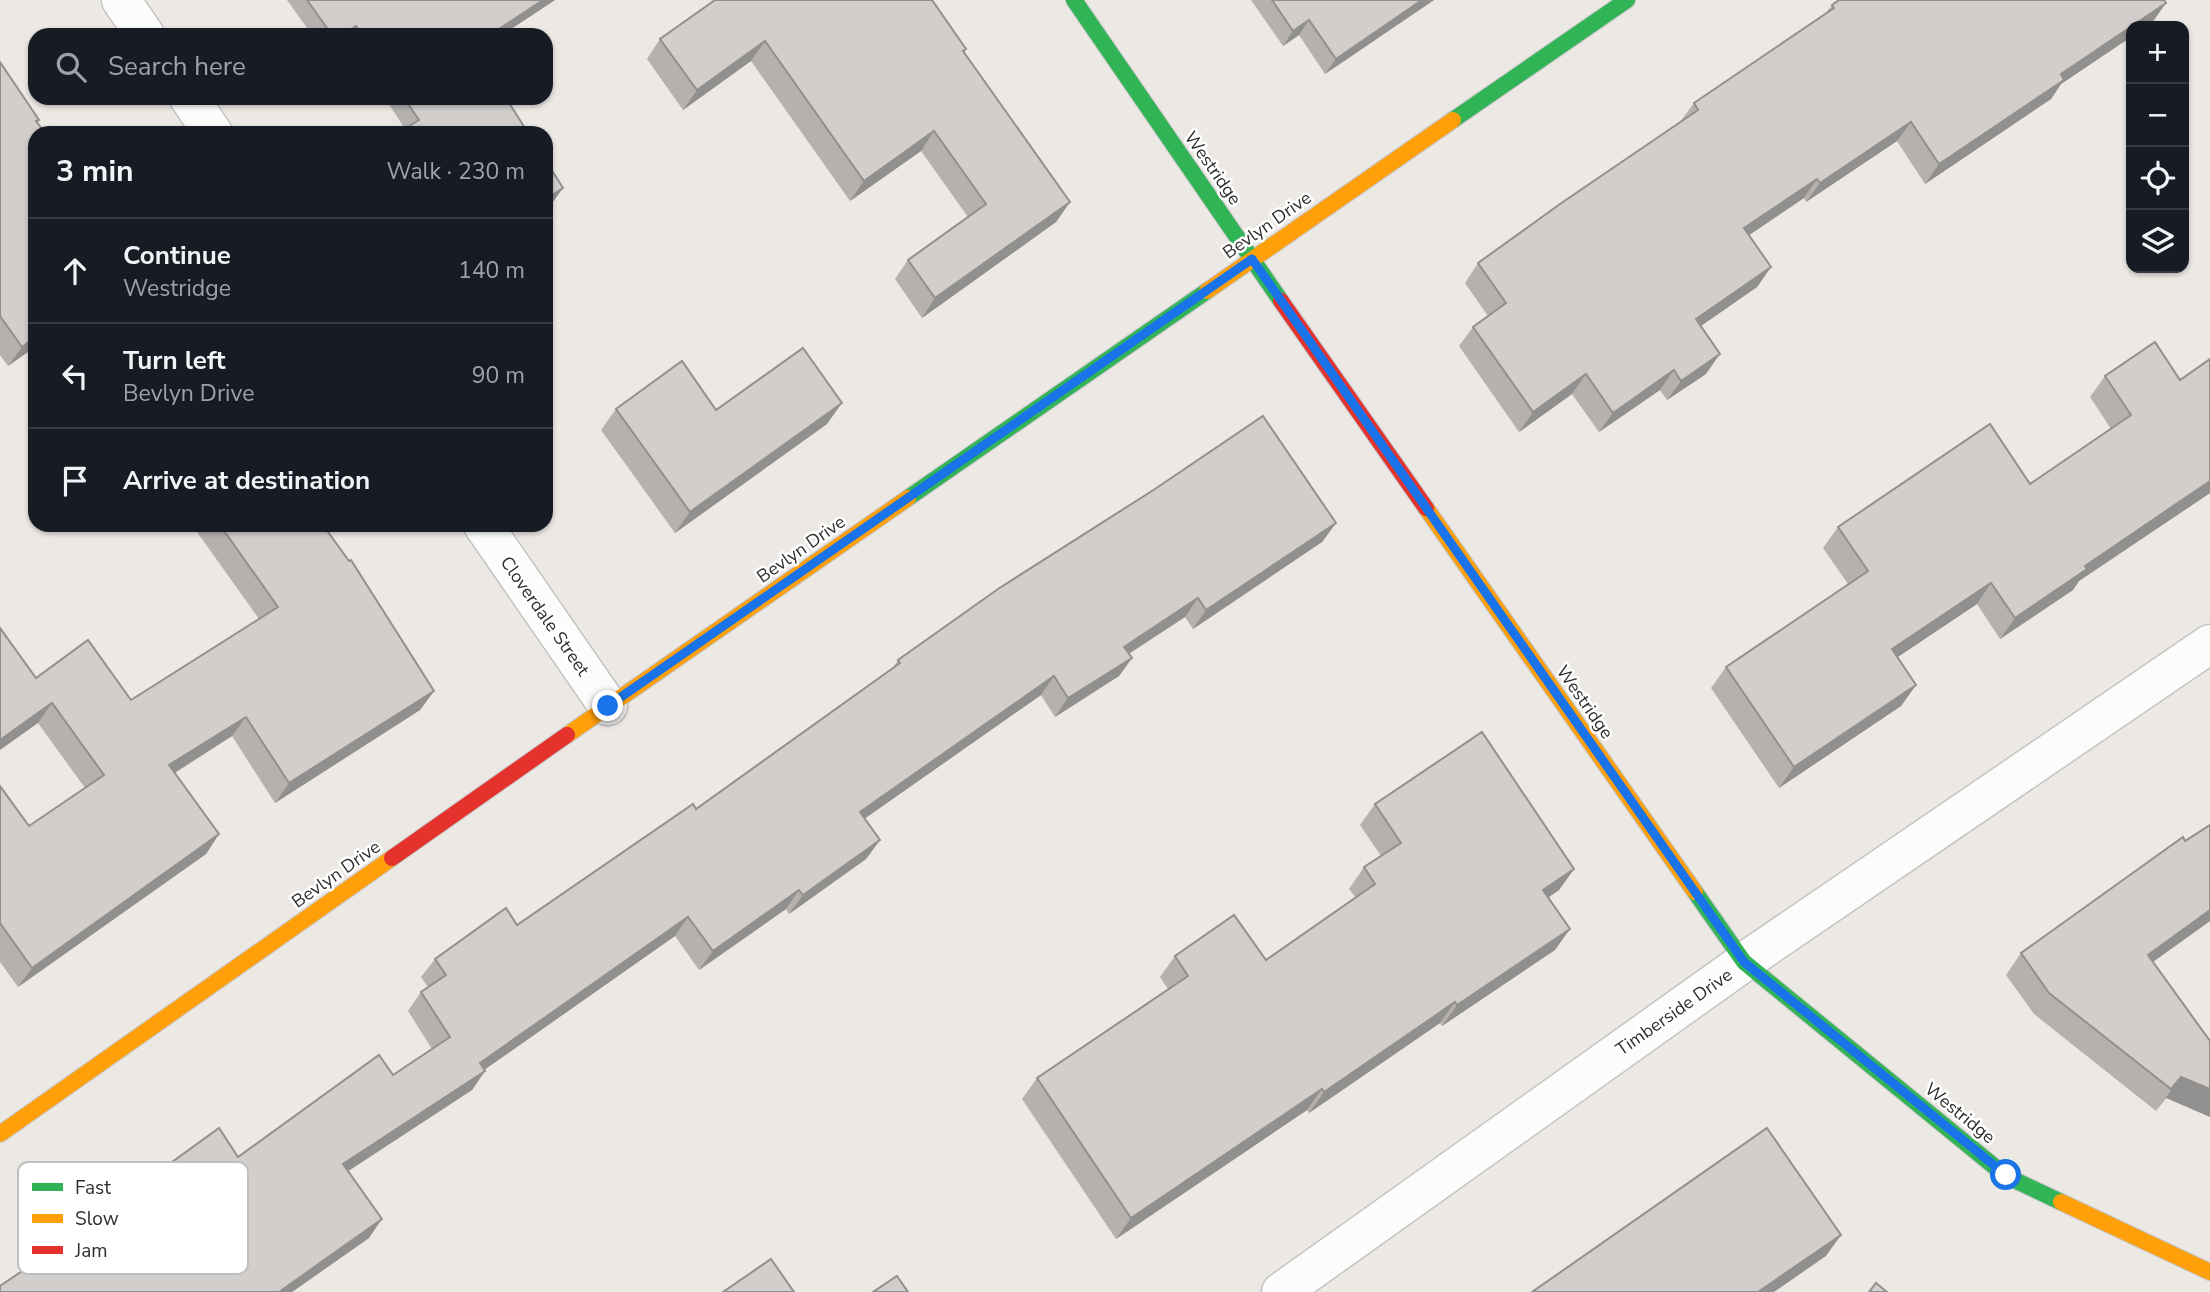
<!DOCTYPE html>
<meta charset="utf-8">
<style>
body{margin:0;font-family:"Nunito Sans",sans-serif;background:#242831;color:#f1f3f6}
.controls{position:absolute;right:21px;top:21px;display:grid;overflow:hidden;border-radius:14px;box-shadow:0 2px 5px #0004}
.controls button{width:63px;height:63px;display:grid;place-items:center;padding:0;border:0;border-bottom:2px solid #363941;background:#171b24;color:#f1f3f6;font:35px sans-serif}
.stop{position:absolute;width:21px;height:21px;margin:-16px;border:5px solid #1a73e8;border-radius:50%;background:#fff}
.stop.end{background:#1a73e8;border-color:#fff;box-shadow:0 2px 7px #0008}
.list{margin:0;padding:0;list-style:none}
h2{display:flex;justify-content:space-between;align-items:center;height:91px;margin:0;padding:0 28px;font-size:30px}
h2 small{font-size:23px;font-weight:400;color:#9ea1a6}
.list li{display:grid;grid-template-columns:46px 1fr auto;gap:21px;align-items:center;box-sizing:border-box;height:105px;padding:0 28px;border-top:2px solid #363941}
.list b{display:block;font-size:26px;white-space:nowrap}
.list p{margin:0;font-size:23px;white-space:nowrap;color:#9ea1a6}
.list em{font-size:23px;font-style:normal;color:#9ea1a6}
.icon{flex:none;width:38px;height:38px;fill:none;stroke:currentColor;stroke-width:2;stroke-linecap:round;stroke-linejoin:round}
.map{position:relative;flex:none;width:2210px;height:1292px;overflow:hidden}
.search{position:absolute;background:#171b24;box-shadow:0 2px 5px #0004;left:28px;top:28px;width:525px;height:77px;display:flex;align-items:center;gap:18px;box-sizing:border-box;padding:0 24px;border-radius:21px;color:#9ea1a6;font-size:26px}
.panel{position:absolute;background:#171b24;box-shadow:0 2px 5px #0004;left:28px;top:126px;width:525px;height:406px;border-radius:21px}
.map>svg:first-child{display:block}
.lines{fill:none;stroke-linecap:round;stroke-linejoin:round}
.street-casing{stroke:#c5c4c5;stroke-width:41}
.fast-casing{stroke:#c5c4c5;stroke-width:18}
.slow-casing{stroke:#c5c4c5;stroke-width:18}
.jam-casing{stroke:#c5c4c5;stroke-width:18}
.street{stroke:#fcfcfb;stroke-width:38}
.fast{stroke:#30b455;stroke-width:16}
.slow{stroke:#ff9f0a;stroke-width:16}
.jam{stroke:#e5322d;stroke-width:16}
.wall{fill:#b4b1af}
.shaded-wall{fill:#92908e}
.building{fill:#d1cecb;stroke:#92908e;stroke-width:2}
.route{stroke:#1a73e8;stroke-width:9}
.labels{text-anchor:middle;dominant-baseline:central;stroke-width:5;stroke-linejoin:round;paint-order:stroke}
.street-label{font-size:18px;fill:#2e2e2e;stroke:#fff}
.key{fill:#fff;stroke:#c0c0c0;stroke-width:2}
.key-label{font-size:19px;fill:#2e2e2e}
</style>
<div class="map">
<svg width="2210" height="1292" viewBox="0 0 2210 1292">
<rect width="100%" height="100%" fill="#ece8e4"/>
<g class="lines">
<defs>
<g id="street">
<path d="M 121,0 L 145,35"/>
<path d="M 189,98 L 213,133"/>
<path d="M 483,525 L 608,706"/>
<path d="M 1281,1292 L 1744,962 L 2210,644"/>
</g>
<g id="fast">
<path d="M 1074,0 L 1281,301"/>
<path d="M 1453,120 L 1627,0"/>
<path d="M 908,498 L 1207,291"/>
<path d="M 1695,892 L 1744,962 L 2006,1176 L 2061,1202"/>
</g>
<g id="slow">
<path d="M 1207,291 L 1453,120"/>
<path d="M 1426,508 L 1695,892"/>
<path d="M 567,735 L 908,498"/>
<path d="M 0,1134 L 392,858"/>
<path d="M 2061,1202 L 2210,1272"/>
</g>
<g id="jam">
<path d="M 1281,301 L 1426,508"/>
<path d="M 392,858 L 567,735"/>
</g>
</defs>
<!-- street casing -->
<use href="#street" class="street-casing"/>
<!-- fast casing -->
<use href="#fast" class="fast-casing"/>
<!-- slow casing -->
<use href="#slow" class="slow-casing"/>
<!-- jam casing -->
<use href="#jam" class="jam-casing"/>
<!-- street -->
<use href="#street" class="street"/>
<!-- fast -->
<use href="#fast" class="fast"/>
<!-- slow -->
<use href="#slow" class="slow"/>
<!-- jam -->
<use href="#jam" class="jam"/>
</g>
<!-- wall -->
<g class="wall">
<path d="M 287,0 L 555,0 L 502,35 L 312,35 Z"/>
<path d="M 715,0 L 966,49 L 964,53 L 1070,202 L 1056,222 L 922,318 L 895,279 L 908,260 L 968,217 L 921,151 L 850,201 L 751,61 L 683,110 L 647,59 L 660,39 Z"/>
<path d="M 1251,0 L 1434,0 L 1325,74 L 1299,35 L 1283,46 Z"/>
<path d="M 1832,5 L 2152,23 L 2147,26 L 2131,26 L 2131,37 L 2061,84 L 2051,99 L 1925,184 L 1897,141 L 1806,202 L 1804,198 L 1749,235 L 1771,267 L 1757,287 L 1701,326 L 1706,374 L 1667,400 L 1660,390 L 1599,432 L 1572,394 L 1519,432 L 1459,346 L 1473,327 L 1488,316 L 1465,283 L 1478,263 L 1680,122 L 1694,103 L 1825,14 Z"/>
<path d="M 0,62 L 39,120 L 37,122 L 35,133 L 35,347 L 8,366 L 0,355 Z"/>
<path d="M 385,98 L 506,98 L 405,129 Z"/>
<path d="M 2210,359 L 2210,493 L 2079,581 L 2073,590 L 2000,639 L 1977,604 L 1897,657 L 1916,685 L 1901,706 L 1779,788 L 1711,688 L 1726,667 L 1848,584 L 1823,548 L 1838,527 L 2030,484 L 2111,429 L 2090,397 L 2105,376 L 2180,380 Z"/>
<path d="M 616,409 L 716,410 L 827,424 L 675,533 L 601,430 Z"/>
<path d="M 1336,523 L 1322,542 L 1193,629 L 1185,617 L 1129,654 L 1132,658 L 1119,676 L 1055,717 L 1041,695 L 864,819 L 880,840 L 866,859 L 789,914 L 786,909 L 699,970 L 675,936 L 484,1070 L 485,1071 L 472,1090 L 348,1171 L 369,1238 L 292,1292 L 0,1292 L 28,1267 L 27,1265 L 40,1246 L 150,1178 L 238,1157 L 393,1075 L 432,1049 L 408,1011 L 421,992 L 428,987 L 421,977 L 435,959 L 517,925 L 696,809 L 891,670 L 898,660 Z"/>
<path d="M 192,525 L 323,525 L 434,691 L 420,710 L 275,803 L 232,736 L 175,773 L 219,834 L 206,854 L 18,987 L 0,962 L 0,786 L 29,826 L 85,788 L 38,723 L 36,678 L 131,700 L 259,619 Z"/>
<path d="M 1375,804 L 1574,869 L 1559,890 L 1548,898 L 1555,950 L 1442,1026 L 1440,1023 L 1309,1113 L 1307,1110 L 1116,1239 L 1022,1099 L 1037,1078 L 1168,989 L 1160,977 L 1175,956 L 1266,960 L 1356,898 L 1349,889 L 1364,867 L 1381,856 L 1360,825 Z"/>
<path d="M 2210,825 L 2210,921 L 2153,962 L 2210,1041 L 2156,1111 L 2034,1014 L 2006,975 L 2021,953 Z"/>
</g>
<!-- shaded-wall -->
<g class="shaded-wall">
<path d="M 543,0 L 555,0 L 502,35 L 490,35 Z"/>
<path d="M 1422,0 L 1434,0 L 1325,74 L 1336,59 Z"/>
<path d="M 2166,3 L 2152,23 L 2147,26 L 2132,26 Z"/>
<path d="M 1309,20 L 1299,35 L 1283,46 L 1293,31 Z"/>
<path d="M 356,26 L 349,35 L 343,35 Z"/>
<path d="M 2131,26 L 2131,37 L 2061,84 L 2051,99 L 1925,184 L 1939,164 L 2061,74 Z"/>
<path d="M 765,41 L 751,61 L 683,110 L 697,90 Z"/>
<path d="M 1911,122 L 1897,141 L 1806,202 L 1820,183 Z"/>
<path d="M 934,131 L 921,151 L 850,201 L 864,181 Z"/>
<path d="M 1817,179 L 1804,198 L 1730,248 L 1744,228 Z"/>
<path d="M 563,188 L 553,202 L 546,207 L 546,199 Z"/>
<path d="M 1070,202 L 1056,222 L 922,318 L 935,298 Z"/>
<path d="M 1771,267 L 1757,287 L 1682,339 L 1696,319 Z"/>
<path d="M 35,337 L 35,347 L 8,366 L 22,347 Z"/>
<path d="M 1720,354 L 1706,374 L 1667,400 L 1681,381 Z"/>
<path d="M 1674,370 L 1660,390 L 1599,432 L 1613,413 Z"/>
<path d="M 1586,374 L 1572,394 L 1519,432 L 1533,412 Z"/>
<path d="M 842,403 L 827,424 L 675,533 L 690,512 Z"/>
<path d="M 2210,481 L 2210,493 L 2079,581 L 2073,590 L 2000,639 L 2015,618 L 2085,566 Z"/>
<path d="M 1336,523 L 1322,542 L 1193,629 L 1206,610 Z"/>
<path d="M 1991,583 L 1977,604 L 1877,671 L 1892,649 Z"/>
<path d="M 1198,598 L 1185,617 L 1111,665 L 1124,647 Z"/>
<path d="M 1132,658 L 1119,676 L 1055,717 L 1068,698 Z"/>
<path d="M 1054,676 L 1041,695 L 847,831 L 860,812 Z"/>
<path d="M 1916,685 L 1901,706 L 1779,788 L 1794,767 Z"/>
<path d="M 434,691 L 420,710 L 275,803 L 289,783 Z"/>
<path d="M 52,703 L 38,723 L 0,750 L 0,740 Z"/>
<path d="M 246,717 L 232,736 L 155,785 L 169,765 Z"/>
<path d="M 219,834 L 206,854 L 18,987 L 32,968 Z"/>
<path d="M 880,840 L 866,859 L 789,914 L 803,895 Z"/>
<path d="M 1574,869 L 1559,890 L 1528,911 L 1543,890 Z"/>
<path d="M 799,890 L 786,909 L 699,970 L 713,951 Z"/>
<path d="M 2210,910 L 2210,921 L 2133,976 L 2148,955 Z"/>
<path d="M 688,917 L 675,936 L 467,1082 L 480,1063 Z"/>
<path d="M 1570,929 L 1555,950 L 1442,1026 L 1457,1005 Z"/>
<path d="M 1455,1002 L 1440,1023 L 1309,1113 L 1324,1092 Z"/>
<path d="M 485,1071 L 472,1090 L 330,1183 L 343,1164 Z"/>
<path d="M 2181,1077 L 2210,1089 L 2210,1117 L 2166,1098 L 2156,1111 Z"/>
<path d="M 1322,1089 L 1307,1110 L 1116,1239 L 1131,1218 Z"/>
<path d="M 382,1219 L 369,1238 L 292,1292 L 279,1292 Z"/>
<path d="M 1841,1235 L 1826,1256 L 1774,1292 L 1758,1292 Z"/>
</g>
<!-- building -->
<g class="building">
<path d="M 307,0 L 543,0 L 490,35 L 362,35 L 356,26 L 343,35 L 332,35 Z"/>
<path d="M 715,0 L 932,0 L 966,49 L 963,51 L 1070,202 L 935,298 L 908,260 L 986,204 L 934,131 L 864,181 L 765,41 L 697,90 L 660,39 Z"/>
<path d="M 1272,0 L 1422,0 L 1336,59 L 1309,20 L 1293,31 Z"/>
<path d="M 1839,0 L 2164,0 L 2166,3 L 2061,74 L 2064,80 L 1939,164 L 1911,122 L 1820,183 L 1817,179 L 1744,228 L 1771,267 L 1696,319 L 1720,354 L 1681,381 L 1674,370 L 1613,413 L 1586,374 L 1533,412 L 1473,327 L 1506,303 L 1478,263 L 1560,204 L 1698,110 L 1694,103 L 1834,8 L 1832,5 Z"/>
<path d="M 0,62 L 39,120 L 36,121 L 45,133 L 35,133 L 35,337 L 22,347 L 0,316 Z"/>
<path d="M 404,98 L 506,98 L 528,133 L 398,133 L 419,120 Z"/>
<path d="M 546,161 L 563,188 L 546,199 Z"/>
<path d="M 2155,342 L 2180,380 L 2210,359 L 2210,481 L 2085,566 L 2087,569 L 2015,618 L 1991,583 L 1892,649 L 1916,685 L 1794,767 L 1726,667 L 1868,571 L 1838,527 L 1990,424 L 2030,484 L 2131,415 L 2105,376 Z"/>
<path d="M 803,348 L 842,403 L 690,512 L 616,409 L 682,361 L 716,410 Z"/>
<path d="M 1263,416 L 1336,523 L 1206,610 L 1198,598 L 1124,647 L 1132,658 L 1068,698 L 1054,676 L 860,812 L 880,840 L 803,895 L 799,890 L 713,951 L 688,917 L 480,1063 L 485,1071 L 343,1164 L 382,1219 L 279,1292 L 0,1292 L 0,1286 L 46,1255 L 40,1246 L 147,1174 L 150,1178 L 219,1128 L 238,1157 L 379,1055 L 393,1075 L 450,1037 L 421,992 L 446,975 L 435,959 L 506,908 L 517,925 L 693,804 L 696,809 L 900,663 L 898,660 L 998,589 L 1155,489 Z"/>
<path d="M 220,525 L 323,525 L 349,561 L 351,560 L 434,691 L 289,783 L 246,717 L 169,765 L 219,834 L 32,968 L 0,923 L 0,786 L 29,826 L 104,775 L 52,703 L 0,740 L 0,628 L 36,678 L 88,640 L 131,700 L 278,607 Z"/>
<path d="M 1482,732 L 1574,869 L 1543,890 L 1570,929 L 1457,1005 L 1455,1002 L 1324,1092 L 1322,1089 L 1131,1218 L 1037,1078 L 1188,976 L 1175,956 L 1234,915 L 1266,960 L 1375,884 L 1364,867 L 1401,843 L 1375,804 Z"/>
<path d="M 2210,825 L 2210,910 L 2148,955 L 2210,1041 L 2210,1089 L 2181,1077 L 2171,1089 L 2049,993 L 2021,953 L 2183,837 L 2185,841 Z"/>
<path d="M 1767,1128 L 1841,1235 L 1758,1292 L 1532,1292 Z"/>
<path d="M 771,1259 L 794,1292 L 723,1292 Z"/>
<path d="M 897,1276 L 908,1292 L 873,1292 Z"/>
<path d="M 1876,1283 L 1887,1292 L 1869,1292 Z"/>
</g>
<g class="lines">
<!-- route -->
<path class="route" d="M 608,706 L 1252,259 L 1744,962 L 2006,1175"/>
</g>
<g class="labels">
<!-- street labels -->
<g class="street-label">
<text transform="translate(1213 168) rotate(55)">Westridge</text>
<text transform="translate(1267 225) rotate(-35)">Bevlyn Drive</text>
<text transform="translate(801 549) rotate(-35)">Bevlyn Drive</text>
<text transform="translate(545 616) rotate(55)">Cloverdale Street</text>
<text transform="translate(1585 702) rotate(55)">Westridge</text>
<text transform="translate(336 874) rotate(-35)">Bevlyn Drive</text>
<text transform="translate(1674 1012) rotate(-35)">Timberside Drive</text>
<text transform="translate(1960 1113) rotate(39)">Westridge</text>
</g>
</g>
<!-- legend -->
<rect x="18" y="1162" width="230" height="112" rx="10" class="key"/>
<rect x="32" y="1183" width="31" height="8" fill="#30b455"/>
<rect x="32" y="1214" width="31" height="9" fill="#ff9f0a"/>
<rect x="32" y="1246" width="31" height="8" fill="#e5322d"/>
<g class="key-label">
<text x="75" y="1194">Fast</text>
<text x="75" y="1225">Slow</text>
<text x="75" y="1257">Jam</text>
</g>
</svg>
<div class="controls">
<button>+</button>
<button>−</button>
<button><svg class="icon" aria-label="locate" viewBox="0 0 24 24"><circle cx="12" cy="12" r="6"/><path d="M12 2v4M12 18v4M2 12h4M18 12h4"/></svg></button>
<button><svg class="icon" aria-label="layers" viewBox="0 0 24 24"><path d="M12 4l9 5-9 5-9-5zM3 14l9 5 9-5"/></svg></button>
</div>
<div class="stop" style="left:2006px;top:1175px"></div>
<div class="stop end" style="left:608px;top:706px"></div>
<div class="search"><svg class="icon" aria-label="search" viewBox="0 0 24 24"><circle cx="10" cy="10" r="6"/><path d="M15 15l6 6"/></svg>Search here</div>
<section class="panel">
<h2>3 min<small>Walk · 230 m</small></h2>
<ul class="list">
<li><svg class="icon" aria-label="ahead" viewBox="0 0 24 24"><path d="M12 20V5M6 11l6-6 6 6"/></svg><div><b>Continue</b><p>Westridge</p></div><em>140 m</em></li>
<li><svg class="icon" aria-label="left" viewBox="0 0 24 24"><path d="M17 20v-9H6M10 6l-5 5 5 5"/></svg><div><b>Turn left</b><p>Bevlyn Drive</p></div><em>90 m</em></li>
<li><svg class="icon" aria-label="arrive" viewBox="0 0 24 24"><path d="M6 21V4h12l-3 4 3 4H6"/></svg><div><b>Arrive at destination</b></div></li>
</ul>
</section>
</div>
